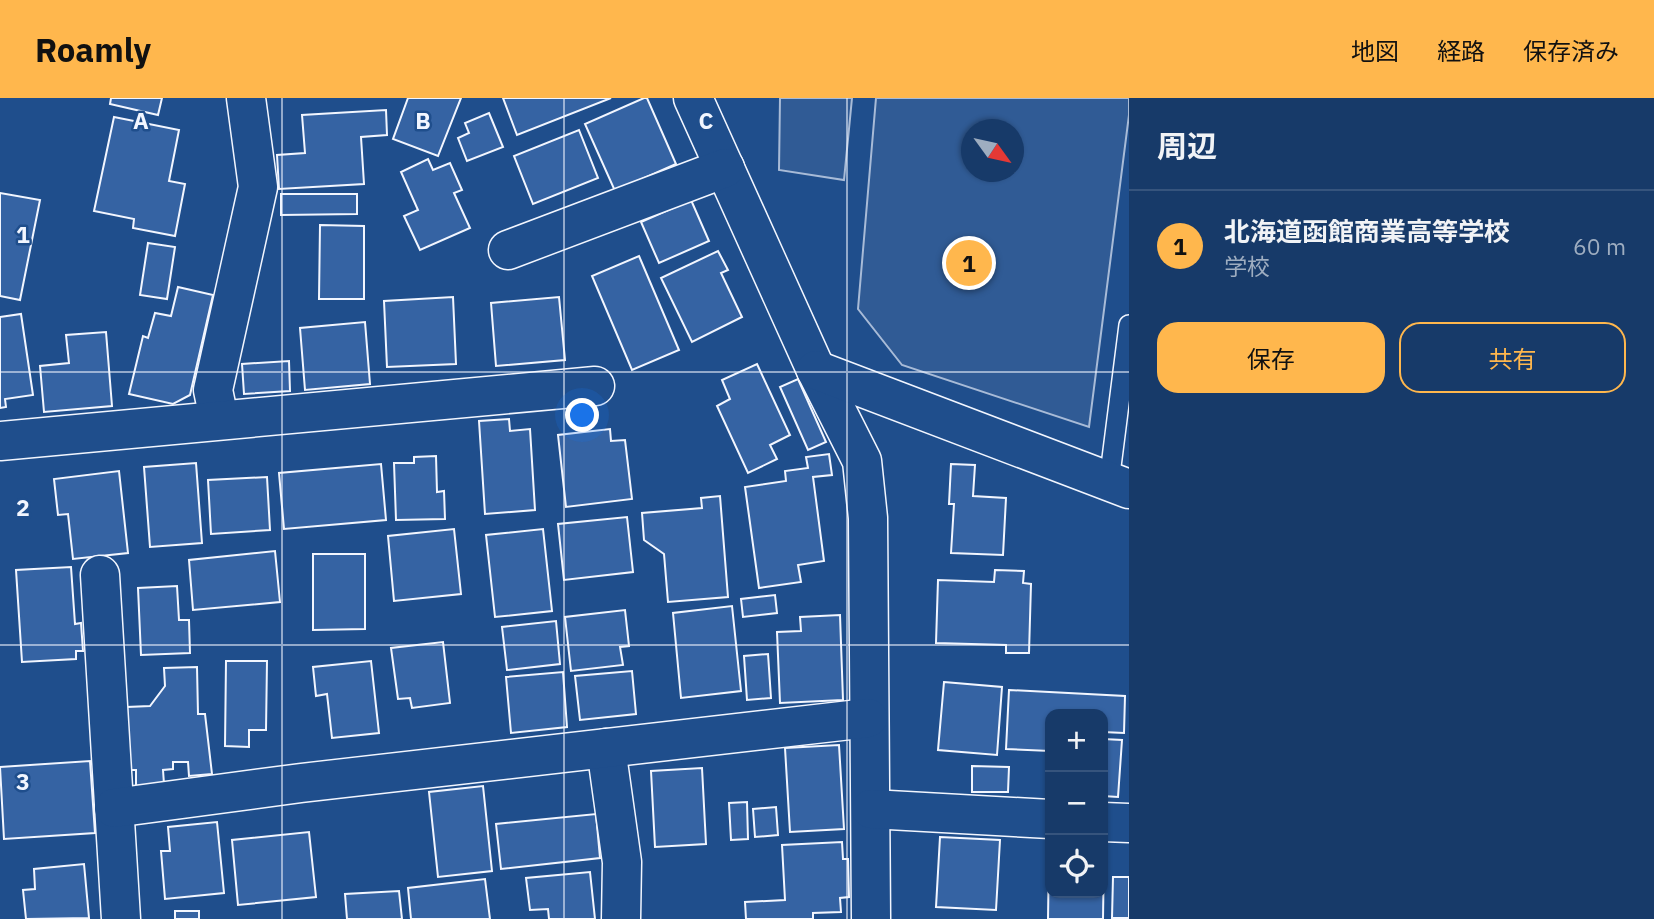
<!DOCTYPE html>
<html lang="ja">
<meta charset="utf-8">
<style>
body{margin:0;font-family:"IBM Plex Sans","Noto Sans JP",sans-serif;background:#20416f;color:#f1f3f6}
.controls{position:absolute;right:21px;bottom:21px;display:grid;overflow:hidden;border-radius:14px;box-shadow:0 2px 5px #0004}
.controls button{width:63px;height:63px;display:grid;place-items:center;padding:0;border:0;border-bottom:2px solid #36547d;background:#173a69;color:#f1f3f6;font:35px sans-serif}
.compass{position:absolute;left:961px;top:21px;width:63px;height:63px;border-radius:50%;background:#173a69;box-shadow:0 2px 5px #0004;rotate:123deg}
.you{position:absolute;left:583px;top:318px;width:24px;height:24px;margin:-18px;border:5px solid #fff;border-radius:50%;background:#1a73e8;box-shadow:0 0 0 10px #1a73e833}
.badge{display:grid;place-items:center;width:46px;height:46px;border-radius:50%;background:#ffb74d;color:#111;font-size:23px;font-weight:700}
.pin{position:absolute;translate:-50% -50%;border:4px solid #fff;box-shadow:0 2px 7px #0006}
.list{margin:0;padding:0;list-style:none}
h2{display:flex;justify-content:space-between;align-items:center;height:91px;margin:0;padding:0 28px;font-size:30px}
h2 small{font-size:23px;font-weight:400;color:#9eadc0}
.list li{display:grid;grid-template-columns:46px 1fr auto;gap:21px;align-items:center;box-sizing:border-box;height:112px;padding:0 28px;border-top:2px solid #36547d}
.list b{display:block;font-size:26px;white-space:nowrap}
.list p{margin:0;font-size:23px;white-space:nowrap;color:#9eadc0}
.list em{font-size:23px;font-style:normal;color:#9eadc0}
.actions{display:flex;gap:14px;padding:21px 28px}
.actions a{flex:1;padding:16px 0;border:2px solid #ffb74d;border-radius:21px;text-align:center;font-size:24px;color:#ffb74d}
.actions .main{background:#ffb74d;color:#111}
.icon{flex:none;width:38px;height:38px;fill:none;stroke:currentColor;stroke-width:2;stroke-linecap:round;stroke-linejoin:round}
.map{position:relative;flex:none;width:1129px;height:821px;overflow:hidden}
header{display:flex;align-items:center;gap:42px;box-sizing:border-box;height:98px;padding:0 35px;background:#ffb74d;color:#111}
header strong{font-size:33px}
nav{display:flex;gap:38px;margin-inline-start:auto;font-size:24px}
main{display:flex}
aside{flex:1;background:#173a69}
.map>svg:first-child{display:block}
.built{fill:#305b95;stroke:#a8bbd7;stroke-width:2;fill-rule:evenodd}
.building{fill:#3563a3;stroke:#f2f6ff;stroke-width:2}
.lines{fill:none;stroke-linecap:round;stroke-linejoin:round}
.lane-casing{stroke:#f2f6ff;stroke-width:22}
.street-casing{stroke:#f2f6ff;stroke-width:41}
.lane{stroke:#1f4e8c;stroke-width:19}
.street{stroke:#1f4e8c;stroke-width:38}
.grid{fill:none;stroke:#f2f6ff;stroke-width:2;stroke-opacity:0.55}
.grid-label{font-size:23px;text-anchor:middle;font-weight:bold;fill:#f2f6ff;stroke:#1f4e8c;stroke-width:5;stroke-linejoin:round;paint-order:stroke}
</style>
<header>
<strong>Roamly</strong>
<nav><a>地図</a><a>経路</a><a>保存済み</a></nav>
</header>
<main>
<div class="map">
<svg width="1129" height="821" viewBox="0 0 1129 821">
<rect width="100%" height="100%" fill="#1f4e8c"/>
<!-- built -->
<g class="built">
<path d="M 780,0 L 852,0 L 844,82 L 779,72 Z"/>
<path d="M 876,0 L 1129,0 L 1129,17 L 1089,329 L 902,267 L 858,211 ZM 972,32 L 1014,32 L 1014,74 L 972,74 Z"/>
</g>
<!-- building -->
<g class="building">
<path d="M 111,0 L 162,0 L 158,17 L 110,6 Z"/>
<path d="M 408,0 L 461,0 L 438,58 L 393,41 Z"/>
<path d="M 503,0 L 611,0 L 517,37 Z"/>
<path d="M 644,0 L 647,0 L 676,66 L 615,93 L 585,26 Z"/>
<path d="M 386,12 L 387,37 L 361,39 L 364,86 L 279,91 L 277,57 L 305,55 L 302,17 Z"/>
<path d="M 489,15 L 503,49 L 467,63 L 458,40 L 469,35 L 465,25 Z"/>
<path d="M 114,19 L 179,32 L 169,83 L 185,86 L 175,138 L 133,130 L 134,121 L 94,113 Z"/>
<path d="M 579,32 L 598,80 L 533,106 L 514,58 Z"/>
<path d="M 428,61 L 433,72 L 450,65 L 462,92 L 454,95 L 470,130 L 420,152 L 404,118 L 418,112 L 401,74 Z"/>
<path d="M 0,95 L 40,102 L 20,202 L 0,198 Z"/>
<path d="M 281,96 L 357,96 L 357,116 L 281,117 Z"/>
<path d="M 691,102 L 709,143 L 659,165 L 641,124 Z"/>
<path d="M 320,127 L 364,128 L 364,201 L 319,201 Z"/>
<path d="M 148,145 L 175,149 L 167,201 L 140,197 Z"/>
<path d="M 718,153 L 728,172 L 721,175 L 742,219 L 692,244 L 661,180 Z"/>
<path d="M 639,158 L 679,252 L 632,272 L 592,178 Z"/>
<path d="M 178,189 L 213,197 L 190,297 L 173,306 L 129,296 L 143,238 L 148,240 L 155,215 L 171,218 Z"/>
<path d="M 453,199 L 456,266 L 387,269 L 384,203 Z"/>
<path d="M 559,199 L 565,262 L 496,268 L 491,205 Z"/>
<path d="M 21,216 L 33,297 L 5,301 L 6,309 L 0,310 L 0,219 Z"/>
<path d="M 365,224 L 370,286 L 305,292 L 300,230 Z"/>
<path d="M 106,234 L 112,308 L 44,314 L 40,268 L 69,265 L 66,237 Z"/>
<path d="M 289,263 L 290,293 L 244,296 L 242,266 Z"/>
<path d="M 757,266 L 790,337 L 770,347 L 777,361 L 748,375 L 717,308 L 730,301 L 722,282 Z"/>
<path d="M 798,281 L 826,344 L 808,352 L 780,289 Z"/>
<path d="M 509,321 L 510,333 L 530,331 L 535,412 L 485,416 L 479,323 Z"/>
<path d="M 610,331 L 611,343 L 625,342 L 632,401 L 566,409 L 558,337 Z"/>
<path d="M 829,356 L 832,377 L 813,379 L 824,463 L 798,467 L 801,484 L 759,490 L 745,389 L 786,383 L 785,373 L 808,370 L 806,359 Z"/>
<path d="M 436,358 L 437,394 L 444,393 L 445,421 L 396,422 L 394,365 L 414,365 L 414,359 Z"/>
<path d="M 196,365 L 202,445 L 150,449 L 144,369 Z"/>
<path d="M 381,366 L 386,422 L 284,431 L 279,375 Z"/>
<path d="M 951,366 L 975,367 L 973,398 L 1006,400 L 1003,457 L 951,455 L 954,406 L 949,406 Z"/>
<path d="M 119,373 L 128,455 L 73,461 L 68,416 L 58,417 L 54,381 Z"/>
<path d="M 267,379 L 270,432 L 211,436 L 208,382 Z"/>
<path d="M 720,398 L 728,499 L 668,504 L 664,456 L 644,442 L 642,415 L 702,410 L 701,400 Z"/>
<path d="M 627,419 L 633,474 L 564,482 L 558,426 Z"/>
<path d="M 454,431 L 461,496 L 394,503 L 388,438 Z"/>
<path d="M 543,431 L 552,513 L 495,519 L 486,437 Z"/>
<path d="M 275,453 L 280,504 L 193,512 L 189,462 Z"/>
<path d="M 313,456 L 365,456 L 365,531 L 313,532 Z"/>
<path d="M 71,469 L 75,526 L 81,525 L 83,553 L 76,553 L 76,561 L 22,564 L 16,472 Z"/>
<path d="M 995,472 L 1024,473 L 1023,485 L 1031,486 L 1029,555 L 1006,555 L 1006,547 L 936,545 L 938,482 L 994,484 Z"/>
<path d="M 177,488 L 179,522 L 189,522 L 190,555 L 141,557 L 138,490 Z"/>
<path d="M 775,497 L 777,515 L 743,519 L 741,501 Z"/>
<path d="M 732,508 L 741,593 L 681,600 L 673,515 Z"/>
<path d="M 625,512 L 629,548 L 620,549 L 623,567 L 571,573 L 565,519 Z"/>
<path d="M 840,517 L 843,602 L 780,605 L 777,534 L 801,533 L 800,519 Z"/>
<path d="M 556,523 L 560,566 L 507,572 L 502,529 Z"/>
<path d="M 443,544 L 450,605 L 412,610 L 410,600 L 398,601 L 391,550 Z"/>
<path d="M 768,556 L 771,600 L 747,602 L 744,558 Z"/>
<path d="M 226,563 L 267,563 L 266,632 L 249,632 L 249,649 L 225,648 Z"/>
<path d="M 371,563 L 379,635 L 332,640 L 327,596 L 316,598 L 313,569 Z"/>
<path d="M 197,569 L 198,616 L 205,616 L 212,676 L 189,678 L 188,664 L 173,664 L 173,671 L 163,672 L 164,686 L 136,688 L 136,672 L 130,672 L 127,609 L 150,608 L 165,588 L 164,570 Z"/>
<path d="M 632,573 L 636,616 L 580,622 L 575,578 Z"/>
<path d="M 563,574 L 567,629 L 511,635 L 506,579 Z"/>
<path d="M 944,584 L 1002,589 L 997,657 L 938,652 Z"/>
<path d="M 1009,592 L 1125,598 L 1124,635 L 1103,634 L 1103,616 L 1050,616 L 1050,653 L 1006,651 Z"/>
<path d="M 1103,641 L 1122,642 L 1118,699 L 1103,698 Z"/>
<path d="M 839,647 L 844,731 L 790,734 L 785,650 Z"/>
<path d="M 90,663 L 95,735 L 4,741 L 0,669 Z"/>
<path d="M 972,668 L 1009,669 L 1008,694 L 972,694 Z"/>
<path d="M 702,670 L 706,746 L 655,749 L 651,673 Z"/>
<path d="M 483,688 L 492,773 L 438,779 L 429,694 Z"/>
<path d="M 747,704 L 748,741 L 731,742 L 729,705 Z"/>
<path d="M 776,709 L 778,737 L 755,739 L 753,711 Z"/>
<path d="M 596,716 L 600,760 L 501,771 L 496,726 Z"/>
<path d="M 217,724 L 224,795 L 165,801 L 161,753 L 170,753 L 168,729 Z"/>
<path d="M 309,734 L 316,799 L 238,807 L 232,742 Z"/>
<path d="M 940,739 L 1000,742 L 996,812 L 936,809 Z"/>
<path d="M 842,744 L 843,761 L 848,761 L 849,799 L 840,800 L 841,814 L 813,815 L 813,821 L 746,821 L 745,804 L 785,802 L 782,747 Z"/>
<path d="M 1049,753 L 1050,795 L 1103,795 L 1104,754 L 1103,821 L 1048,821 Z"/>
<path d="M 84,766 L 89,820 L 26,821 L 23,792 L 35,791 L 34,771 Z"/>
<path d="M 590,774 L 595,821 L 549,821 L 548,811 L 530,812 L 526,780 Z"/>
<path d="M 1113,779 L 1129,779 L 1129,820 L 1112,820 Z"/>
<path d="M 485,781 L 490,821 L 411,821 L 408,790 Z"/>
<path d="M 399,793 L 402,821 L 347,821 L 345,796 Z"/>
<rect x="175" y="813" width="24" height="8"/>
</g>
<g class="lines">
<defs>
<path id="lane" d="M 1109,384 L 1129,227"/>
<g id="street">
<path d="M 693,0 L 816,272 L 862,363 L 868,420 L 871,821"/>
<path d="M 508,152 L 725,70"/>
<path d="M 816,272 L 1129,391"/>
<path d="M 219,321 L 213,292 L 258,89 L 246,0"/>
<path d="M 0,343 L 595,288"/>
<path d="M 100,477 L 121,821"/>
<path d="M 606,650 L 622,764 L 621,821"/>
<path d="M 114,710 L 301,685 L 868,620"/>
<path d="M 871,711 L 1050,721"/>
<path d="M 1103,724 L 1129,725"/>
</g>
</defs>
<!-- lane casing -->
<use href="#lane" class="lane-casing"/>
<!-- street casing -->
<use href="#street" class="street-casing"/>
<!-- lane -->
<use href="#lane" class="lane"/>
<!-- street -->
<use href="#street" class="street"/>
</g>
<!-- grid -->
<path class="grid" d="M 282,0 L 282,821M 564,0 L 564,821M 847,0 L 847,821M 0,274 L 1129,274M 0,547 L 1129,547"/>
<g class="grid-label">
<text x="141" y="31">A</text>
<text x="423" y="31">B</text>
<text x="706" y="31">C</text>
<text x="23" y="145">1</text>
<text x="23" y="418">2</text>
<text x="23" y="692">3</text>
</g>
</svg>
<div class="controls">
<button>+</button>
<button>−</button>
<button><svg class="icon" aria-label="locate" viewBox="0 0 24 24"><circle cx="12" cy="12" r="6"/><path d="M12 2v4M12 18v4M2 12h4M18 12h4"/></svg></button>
</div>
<svg class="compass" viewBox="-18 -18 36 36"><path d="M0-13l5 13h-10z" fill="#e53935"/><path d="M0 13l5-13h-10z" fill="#9eadc0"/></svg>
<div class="you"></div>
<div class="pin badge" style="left:969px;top:165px">1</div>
</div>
<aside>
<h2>周辺<small></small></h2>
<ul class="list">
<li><span class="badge">1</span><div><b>北海道函館商業高等学校</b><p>学校</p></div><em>60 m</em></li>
</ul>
<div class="actions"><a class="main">保存</a><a>共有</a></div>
</aside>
</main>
